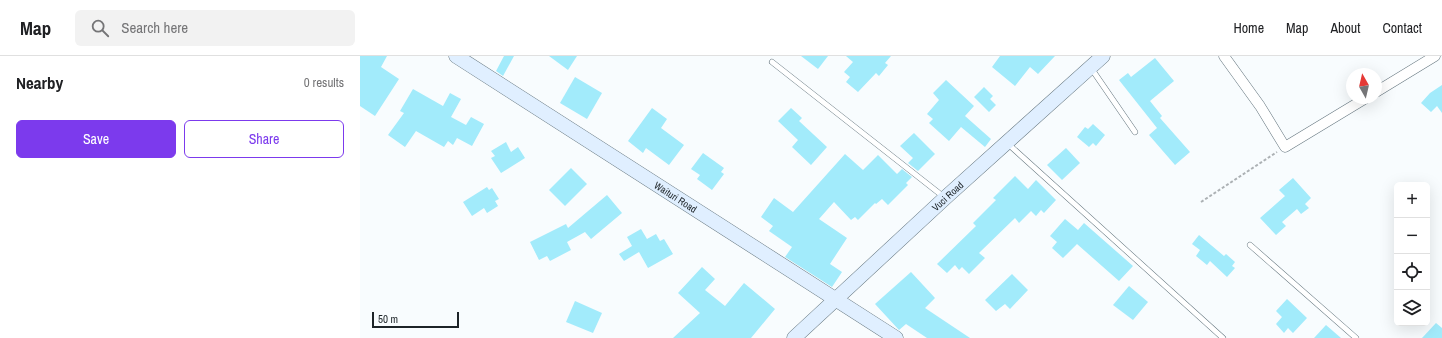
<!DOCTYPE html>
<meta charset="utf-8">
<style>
body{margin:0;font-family:"Archivo Narrow",sans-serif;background:#f2f2f2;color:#202124}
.controls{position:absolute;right:12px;bottom:12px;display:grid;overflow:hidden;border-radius:6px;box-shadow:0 4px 16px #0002}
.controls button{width:36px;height:36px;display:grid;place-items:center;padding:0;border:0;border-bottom:1px solid #e0e0e0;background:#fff;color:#202124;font:20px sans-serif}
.compass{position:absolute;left:986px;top:12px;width:36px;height:36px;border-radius:50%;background:#fff;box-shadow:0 4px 16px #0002;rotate:352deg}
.scale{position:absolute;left:12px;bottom:10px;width:87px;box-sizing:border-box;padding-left:4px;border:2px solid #1d2428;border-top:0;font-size:11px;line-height:14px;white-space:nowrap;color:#1d2428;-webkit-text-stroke:3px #f8fcfe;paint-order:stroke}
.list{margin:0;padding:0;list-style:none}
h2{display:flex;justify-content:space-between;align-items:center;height:52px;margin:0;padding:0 16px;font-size:17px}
h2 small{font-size:13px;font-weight:400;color:#757577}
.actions{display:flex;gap:8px;padding:12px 16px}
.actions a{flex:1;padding:9px 0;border:1px solid #7c3aed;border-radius:6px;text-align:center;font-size:14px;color:#7c3aed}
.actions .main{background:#7c3aed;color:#fff}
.icon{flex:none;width:22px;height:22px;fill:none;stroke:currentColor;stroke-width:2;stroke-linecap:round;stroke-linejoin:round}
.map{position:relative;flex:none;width:1082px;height:282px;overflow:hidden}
header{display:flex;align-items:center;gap:24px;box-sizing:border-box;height:56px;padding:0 20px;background:#fff;border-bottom:1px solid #e0e0e0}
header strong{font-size:19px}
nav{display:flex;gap:22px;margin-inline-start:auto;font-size:14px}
.search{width:280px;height:36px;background:#f2f2f2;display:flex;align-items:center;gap:10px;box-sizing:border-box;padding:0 14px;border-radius:6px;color:#757577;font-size:15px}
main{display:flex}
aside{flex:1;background:#fff}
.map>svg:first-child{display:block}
.building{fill:#a2ebfb}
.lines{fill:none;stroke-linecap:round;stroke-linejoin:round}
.service-casing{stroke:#64757e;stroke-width:6}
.minor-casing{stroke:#64757e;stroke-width:11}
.secondary-casing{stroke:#64757e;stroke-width:15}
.path{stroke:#acb1b4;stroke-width:2;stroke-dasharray:3 2;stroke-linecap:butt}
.service{stroke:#fff;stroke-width:5}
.minor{stroke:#fff;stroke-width:10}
.secondary{stroke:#e0efff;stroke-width:14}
.labels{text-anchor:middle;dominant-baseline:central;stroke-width:3;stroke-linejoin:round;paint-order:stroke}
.street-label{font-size:10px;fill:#1d2428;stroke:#f8fcfe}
</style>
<header>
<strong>Map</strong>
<div class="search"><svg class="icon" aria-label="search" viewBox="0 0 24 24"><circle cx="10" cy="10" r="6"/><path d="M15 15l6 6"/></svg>Search here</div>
<nav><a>Home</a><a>Map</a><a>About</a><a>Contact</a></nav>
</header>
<main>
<aside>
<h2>Nearby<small>0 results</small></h2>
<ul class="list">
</ul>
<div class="actions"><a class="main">Save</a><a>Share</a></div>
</aside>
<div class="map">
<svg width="1082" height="282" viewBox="0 0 1082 282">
<rect width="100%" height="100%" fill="#f8fcfe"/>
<!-- building -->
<g class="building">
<path d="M 0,0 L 27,0 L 21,11 L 39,23 L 15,60 L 0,50 Z"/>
<path d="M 144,0 L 154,0 L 143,20 L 136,15 Z"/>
<path d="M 189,0 L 217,0 L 208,14 Z"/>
<path d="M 441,0 L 468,0 L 458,13 Z"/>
<path d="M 486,0 L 531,0 L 525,7 L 528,9 L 519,20 L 516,17 L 498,36 L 486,26 L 490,21 L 484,16 L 493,6 Z"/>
<path d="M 640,0 L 695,0 L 678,18 L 670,11 L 655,30 L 632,11 Z"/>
<path d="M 795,2 L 814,25 L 790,45 L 802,60 L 800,62 L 830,96 L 815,109 L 789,79 L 797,72 L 759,24 L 768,17 L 771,21 Z"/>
<path d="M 215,21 L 242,37 L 227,63 L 200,47 Z"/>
<path d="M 586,24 L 614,50 L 605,60 L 631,83 L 625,91 L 601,71 L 589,85 L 569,67 L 573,63 L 567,58 L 579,44 L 573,37 Z"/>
<path d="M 1082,29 L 1082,57 L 1077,50 L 1071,56 L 1061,47 L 1070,37 Z"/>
<path d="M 624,31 L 633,40 L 630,43 L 636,49 L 629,56 L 614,41 Z"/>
<path d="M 53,33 L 83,50 L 90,37 L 101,43 L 91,61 L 106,69 L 111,61 L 124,68 L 112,90 L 97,82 L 93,89 L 88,85 L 84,91 L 56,75 L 45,91 L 28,79 L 44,57 L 40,55 Z"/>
<path d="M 292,52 L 307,63 L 301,72 L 324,89 L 309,109 L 286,92 L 283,97 L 268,85 Z"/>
<path d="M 431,52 L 442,62 L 439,65 L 467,91 L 451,109 L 432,91 L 438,84 L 418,65 Z"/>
<path d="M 733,68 L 745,79 L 736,90 L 733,87 L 729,91 L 717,81 L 725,71 L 728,73 Z"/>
<path d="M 554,77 L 575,98 L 558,115 L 548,107 L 553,102 L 540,90 Z"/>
<path d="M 146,86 L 151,96 L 158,91 L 165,102 L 141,117 L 131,102 L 135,100 L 131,95 Z"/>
<path d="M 706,92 L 720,107 L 702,124 L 687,109 Z"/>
<path d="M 343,97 L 364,112 L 361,116 L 364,118 L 352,134 L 337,123 L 340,119 L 331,113 Z"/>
<path d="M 485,98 L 503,114 L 518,99 L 537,118 L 542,113 L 552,121 L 546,127 L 548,129 L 528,149 L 522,143 L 516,148 L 515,147 L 498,164 L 495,161 L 491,164 L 474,146 L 459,163 L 487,182 L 470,208 L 482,216 L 472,231 L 425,201 L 432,191 L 409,175 L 413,170 L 401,161 L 414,142 L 433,156 Z"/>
<path d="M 211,112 L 227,128 L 205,150 L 189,134 Z"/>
<path d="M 655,120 L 668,133 L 676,124 L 696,144 L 684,157 L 681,154 L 676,160 L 671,155 L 659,167 L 655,162 L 619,197 L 625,202 L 609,218 L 602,211 L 599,214 L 595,209 L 587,217 L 577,208 L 616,170 L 613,167 L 636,144 L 633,142 Z"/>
<path d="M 933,122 L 951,142 L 945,148 L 949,152 L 941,158 L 937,153 L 922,166 L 926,170 L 916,179 L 900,162 L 925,140 L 919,134 Z"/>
<path d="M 127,131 L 129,134 L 132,132 L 139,143 L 135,145 L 138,150 L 127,157 L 124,152 L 112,160 L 103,146 Z"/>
<path d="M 247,139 L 262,157 L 231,183 L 225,176 L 207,186 L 211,194 L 190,205 L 187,200 L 179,204 L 170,186 L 206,168 L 208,172 Z"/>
<path d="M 705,163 L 718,174 L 724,167 L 773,210 L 759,225 L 717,188 L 703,202 L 692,192 L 697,186 L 690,180 Z"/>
<path d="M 281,173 L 287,183 L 296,178 L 300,185 L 304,183 L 313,198 L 288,212 L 279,196 L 264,205 L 259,198 L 272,190 L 267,181 Z"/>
<path d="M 839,179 L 864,200 L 866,198 L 875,206 L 872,210 L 875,212 L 867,221 L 850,205 L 847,209 L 836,200 L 840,194 L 832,188 Z"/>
<path d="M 342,211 L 355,223 L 345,234 L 365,250 L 384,227 L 415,253 L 391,282 L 313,282 L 340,257 L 318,237 Z"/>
<path d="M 551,216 L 575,242 L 565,252 L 610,282 L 567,282 L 546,268 L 539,274 L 515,248 Z"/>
<path d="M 652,218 L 668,234 L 650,253 L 645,248 L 636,255 L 625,244 Z"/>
<path d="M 769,230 L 788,246 L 773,264 L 753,249 Z"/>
<path d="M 927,243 L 947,262 L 933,277 L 928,272 L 924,277 L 916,268 L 922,261 L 916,255 Z"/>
<path d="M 215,245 L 242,257 L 233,277 L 206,266 Z"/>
<path d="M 1076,267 L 1082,272 L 1082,282 L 1062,282 Z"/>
<path d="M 966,269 L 981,282 L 954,282 Z"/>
</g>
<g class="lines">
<defs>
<g id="service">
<path d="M 412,6 L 584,141"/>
<path d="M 731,12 L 775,76"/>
<path d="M 647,87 L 863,282"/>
<path d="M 890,189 L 996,282"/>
</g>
<g id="minor">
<path d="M 864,0 L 900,50 L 925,91 L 1006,42"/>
<path d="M 1016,36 L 1075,0"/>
</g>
<g id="secondary">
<path id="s1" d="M 96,0 L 536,282"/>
<path id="s2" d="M 434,282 L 585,142 L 743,0"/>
</g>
</defs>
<!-- service casing -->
<use href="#service" class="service-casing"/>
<!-- minor casing -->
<use href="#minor" class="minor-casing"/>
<!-- secondary casing -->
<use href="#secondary" class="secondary-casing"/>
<!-- path -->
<path class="path" d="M 841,146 L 917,96"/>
<!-- service -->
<use href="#service" class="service"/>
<!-- minor -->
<use href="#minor" class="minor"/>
<!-- secondary -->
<use href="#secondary" class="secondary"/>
</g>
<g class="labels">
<!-- street labels -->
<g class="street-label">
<text stroke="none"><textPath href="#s2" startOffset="209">Vuci Road</textPath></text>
<text stroke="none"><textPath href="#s1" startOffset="261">Waituri Road</textPath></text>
</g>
</g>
</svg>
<div class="controls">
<button>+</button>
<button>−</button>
<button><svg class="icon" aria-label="locate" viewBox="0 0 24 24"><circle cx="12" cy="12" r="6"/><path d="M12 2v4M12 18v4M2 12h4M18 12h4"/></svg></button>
<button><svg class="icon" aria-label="layers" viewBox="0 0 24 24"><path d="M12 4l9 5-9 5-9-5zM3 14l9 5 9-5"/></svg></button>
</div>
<svg class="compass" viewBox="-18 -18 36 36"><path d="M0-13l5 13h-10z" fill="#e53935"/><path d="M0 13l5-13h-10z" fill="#757577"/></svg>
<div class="scale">50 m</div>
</div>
</main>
